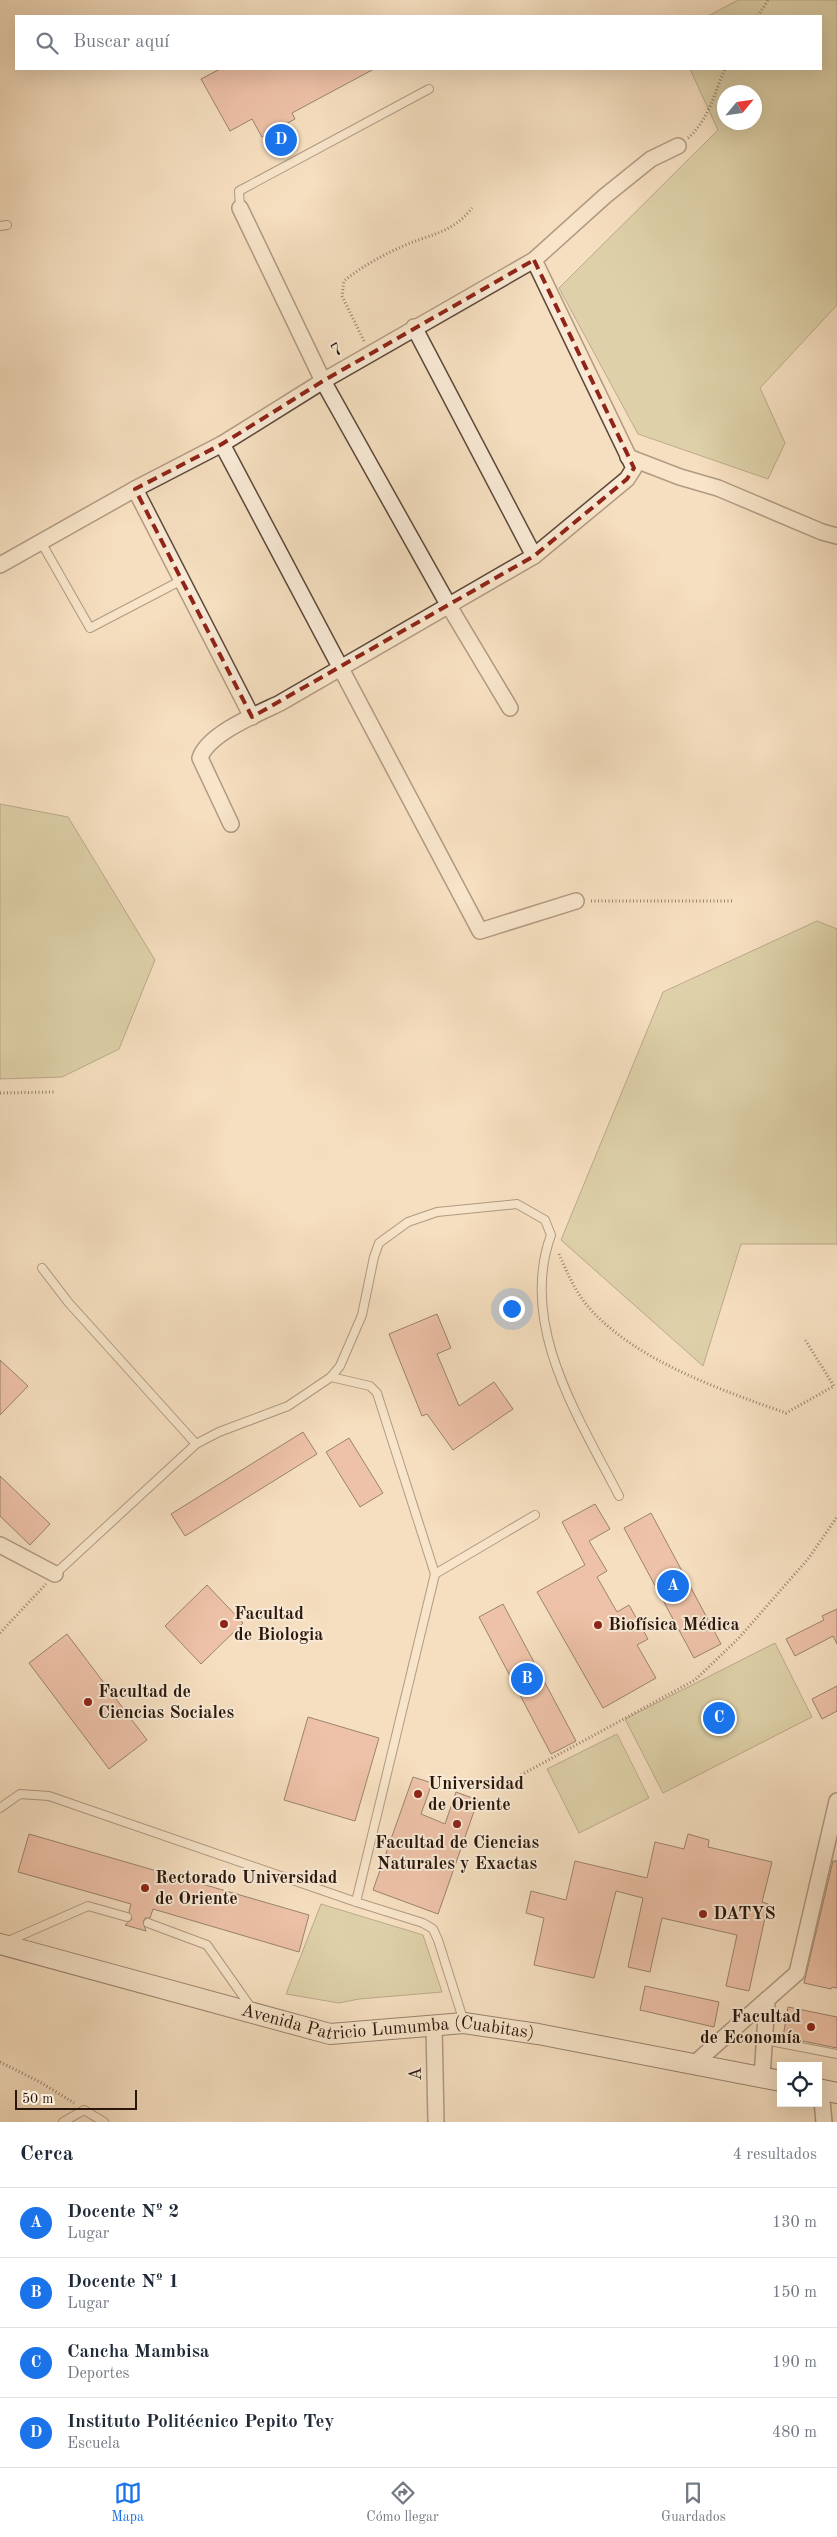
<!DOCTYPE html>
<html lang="es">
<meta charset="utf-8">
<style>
body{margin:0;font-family:"Old Standard TT",serif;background:#f6f6f7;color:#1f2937}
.controls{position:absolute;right:15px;bottom:15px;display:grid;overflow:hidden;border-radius:0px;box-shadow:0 5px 20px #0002}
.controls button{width:45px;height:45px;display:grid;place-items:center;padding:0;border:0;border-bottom:1px solid #e0e1e3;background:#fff;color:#1f2937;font:25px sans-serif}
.compass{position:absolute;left:717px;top:85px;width:45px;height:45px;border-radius:50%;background:#fff;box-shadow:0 5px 20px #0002;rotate:61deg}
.scale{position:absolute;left:15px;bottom:12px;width:122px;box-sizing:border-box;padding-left:5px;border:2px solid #2a160c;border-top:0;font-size:14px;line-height:18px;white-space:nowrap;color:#2a160c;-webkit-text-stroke:4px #f8ead6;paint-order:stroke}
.you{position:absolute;left:511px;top:1308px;width:18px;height:18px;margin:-12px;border:4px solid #fff;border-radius:50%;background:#1a73e8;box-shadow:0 0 0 8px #1a73e833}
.badge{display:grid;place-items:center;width:32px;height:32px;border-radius:50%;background:#1a73e8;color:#fff;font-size:16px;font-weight:700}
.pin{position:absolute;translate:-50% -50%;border:2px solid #fff;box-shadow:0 1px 5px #0006}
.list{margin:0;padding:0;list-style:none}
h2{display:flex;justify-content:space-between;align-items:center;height:65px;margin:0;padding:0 20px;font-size:21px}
h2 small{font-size:16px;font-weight:400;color:#747a83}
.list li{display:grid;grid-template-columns:32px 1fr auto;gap:15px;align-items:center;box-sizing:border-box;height:70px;padding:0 20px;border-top:1px solid #e0e1e3}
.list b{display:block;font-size:19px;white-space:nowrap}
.list p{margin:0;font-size:16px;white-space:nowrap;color:#747a83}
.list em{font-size:16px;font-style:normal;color:#747a83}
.icon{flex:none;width:28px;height:28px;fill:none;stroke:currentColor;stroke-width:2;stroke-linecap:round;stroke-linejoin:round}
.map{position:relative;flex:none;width:837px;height:2122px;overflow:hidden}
.search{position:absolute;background:#fff;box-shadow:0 5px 20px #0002;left:15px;right:15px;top:15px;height:55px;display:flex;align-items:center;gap:12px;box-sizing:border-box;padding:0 18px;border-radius:0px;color:#747a83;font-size:19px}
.sheet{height:345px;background:#fff}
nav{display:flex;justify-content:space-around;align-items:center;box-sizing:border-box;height:70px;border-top:1px solid #e0e1e3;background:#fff;font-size:14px;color:#747a83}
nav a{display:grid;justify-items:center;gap:2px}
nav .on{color:#1a73e8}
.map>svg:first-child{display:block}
.green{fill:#c2c08e;stroke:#766b4d;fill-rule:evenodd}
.building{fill:#e4a18d;stroke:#2a160c}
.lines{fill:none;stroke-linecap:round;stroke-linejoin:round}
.service-casing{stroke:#5d4839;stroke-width:10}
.minor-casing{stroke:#5d4839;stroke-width:18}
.secondary-casing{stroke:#2a160c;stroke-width:22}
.path{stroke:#2a160c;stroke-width:3;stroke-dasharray:1 2.5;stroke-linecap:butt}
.service{stroke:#f8ead6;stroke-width:8}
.minor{stroke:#f8ead6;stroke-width:15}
.secondary{stroke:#f8ead6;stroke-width:20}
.marked{fill:none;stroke:#8f2418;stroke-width:4;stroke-dasharray:10 6;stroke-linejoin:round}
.poi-dot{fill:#8f2418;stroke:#f8ead6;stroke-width:2}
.labels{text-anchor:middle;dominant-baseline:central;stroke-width:4;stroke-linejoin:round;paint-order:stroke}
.street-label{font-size:18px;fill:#2a160c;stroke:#f8ead6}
.poi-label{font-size:18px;font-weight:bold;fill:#2a160c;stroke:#f8ead6;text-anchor:start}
</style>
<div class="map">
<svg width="837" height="2122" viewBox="0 0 837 2122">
<rect width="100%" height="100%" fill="#f5dfc0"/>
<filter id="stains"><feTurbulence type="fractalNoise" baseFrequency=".004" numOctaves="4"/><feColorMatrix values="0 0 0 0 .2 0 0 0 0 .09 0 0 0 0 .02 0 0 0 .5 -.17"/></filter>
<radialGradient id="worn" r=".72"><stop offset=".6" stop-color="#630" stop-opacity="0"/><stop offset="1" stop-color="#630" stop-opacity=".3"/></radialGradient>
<!-- green -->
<g class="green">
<path d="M 738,0 L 837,0 L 837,305 L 760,388 L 785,443 L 768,479 L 638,434 L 559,288 L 718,130 L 690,69 L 821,69 L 821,16 L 708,16 ZM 754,92 L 754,122 L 724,122 L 724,92 Z"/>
<path d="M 0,804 L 68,817 L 155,960 L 119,1049 L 62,1077 L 0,1079 Z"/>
<path d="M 817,921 L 837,929 L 837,1244 L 741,1244 L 703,1366 L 561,1240 L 663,992 Z"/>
<path d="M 775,1643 L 812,1717 L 663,1793 L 625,1719 Z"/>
<path d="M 617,1734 L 649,1798 L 579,1833 L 547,1769 Z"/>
<path d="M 321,1904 L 423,1935 L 442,1992 L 359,1999 L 339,2003 L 286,1994 Z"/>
</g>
<!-- building -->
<g class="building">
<path d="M 220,69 L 374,69 L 292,113 L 295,119 L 262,137 L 252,119 L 230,131 L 201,79 Z"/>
<path d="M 437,1314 L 451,1348 L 437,1354 L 459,1406 L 494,1382 L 513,1409 L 453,1450 L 427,1414 L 422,1416 L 389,1334 Z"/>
<path d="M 0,1360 L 28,1386 L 0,1415 Z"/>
<path d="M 303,1432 L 317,1454 L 185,1536 L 171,1514 Z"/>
<path d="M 349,1438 L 383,1493 L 360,1507 L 326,1452 Z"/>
<path d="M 0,1476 L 50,1524 L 30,1545 L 0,1516 Z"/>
<path d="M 595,1504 L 610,1529 L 589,1541 L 607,1571 L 597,1577 L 617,1612 L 629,1605 L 648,1639 L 637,1645 L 656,1678 L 603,1708 L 537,1592 L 585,1565 L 562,1522 Z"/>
<path d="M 651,1513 L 721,1644 L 694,1658 L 624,1528 Z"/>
<path d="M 207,1585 L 243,1623 L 201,1664 L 165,1626 Z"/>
<path d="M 503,1604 L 576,1741 L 551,1754 L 479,1617 Z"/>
<path d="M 837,1609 L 837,1644 L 833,1636 L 795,1656 L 786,1639 L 824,1620 L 822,1616 Z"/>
<path d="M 67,1634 L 147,1740 L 109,1769 L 29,1663 Z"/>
<path d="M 837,1686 L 837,1711 L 822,1719 L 812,1699 Z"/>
<path d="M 308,1717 L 379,1738 L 355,1821 L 284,1800 Z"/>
<path d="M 413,1777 L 432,1783 L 421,1814 L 445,1824 L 456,1792 L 478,1800 L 438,1914 L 373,1890 Z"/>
<path d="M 29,1834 L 309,1915 L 299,1952 L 153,1909 L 150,1918 L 145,1918 L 143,1922 L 146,1931 L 125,1925 L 132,1919 L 129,1912 L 131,1904 L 18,1872 Z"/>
<path d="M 688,1834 L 709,1840 L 708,1847 L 772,1862 L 762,1902 L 768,1904 L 749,1991 L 726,1986 L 737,1935 L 662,1918 L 650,1972 L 628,1967 L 643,1898 L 616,1891 L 594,1978 L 534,1965 L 544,1918 L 526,1913 L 531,1891 L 566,1900 L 575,1861 L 647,1878 L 655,1842 L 684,1849 Z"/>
<path d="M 833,1861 L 837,1861 L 837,1988 L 832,1987 L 831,1989 L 804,1983 Z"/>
<path d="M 645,1986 L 719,2002 L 714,2027 L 640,2010 Z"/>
<path d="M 788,2007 L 837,2017 L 837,2048 L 783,2037 Z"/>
</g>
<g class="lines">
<defs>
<g id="service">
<path d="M 240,208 L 239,191 L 429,89"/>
<path d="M 0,226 L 7,225"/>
<path d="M 41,542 L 90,628 L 182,580"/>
<path d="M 42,1268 L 68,1302 L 196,1444"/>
<path d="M 331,1377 L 370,1386 L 377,1393 L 435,1574 L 356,1902"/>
<path d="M 55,1574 L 196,1444 L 219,1432 L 288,1406 L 331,1377 L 340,1366 L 362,1315 L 374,1257 L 379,1243 L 408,1222 L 437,1212 L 517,1204 L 545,1220 L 551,1235 C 518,1325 579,1418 619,1496"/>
<path d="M 435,1574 L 535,1515"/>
<path d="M 0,1808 L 20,1794 L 49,1796 L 356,1902 L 423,1923 L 433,1929 L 438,1940 L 464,2022"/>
<path d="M 148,1923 L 207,1945 L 252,2009"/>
<path d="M 6,1942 L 88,1906 L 127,1917"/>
<path d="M 765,2040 L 837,2054"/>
<path d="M 63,2122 L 84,2110 L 104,2122"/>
</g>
<g id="minor">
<path d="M 240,208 L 323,381 L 449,606 L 510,708"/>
<path d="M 414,327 L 534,556"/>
<path d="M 222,444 L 480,931 L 576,901"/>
<path d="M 628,457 L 680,477 L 718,488 L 822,532 L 837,536"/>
<path d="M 135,489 L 252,717"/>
<path d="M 0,565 L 135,489 L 222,444 L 323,381 L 534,260 L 605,196 L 651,159 L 678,146"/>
<path d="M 231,824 L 200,758 C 208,734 257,714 280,703 L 534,556 L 627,479 L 634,468 L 534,260"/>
<path d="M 0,1545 L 55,1574"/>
<path d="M 434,2026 L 436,2122"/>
<path d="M 695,2063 L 797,1973 L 837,1801"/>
<path d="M 762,2077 L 767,2001"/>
<path d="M 821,2090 L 824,2122"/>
</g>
<g id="secondary">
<path id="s1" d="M 0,1944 L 330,2034 L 464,2023 L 538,2034 L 781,2081"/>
<path d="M 818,2089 L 837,2093"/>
</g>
</defs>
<!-- service casing -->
<use href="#service" class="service-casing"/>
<!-- minor casing -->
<use href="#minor" class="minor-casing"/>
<!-- secondary casing -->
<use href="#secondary" class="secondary-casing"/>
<!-- path -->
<g class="path">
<path d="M 758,16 L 768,0"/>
<path d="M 688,138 C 708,121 715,92 725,69"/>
<path d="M 364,341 L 342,296 L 344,281 C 361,267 381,256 401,247 C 429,234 452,234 472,208"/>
<path d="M 591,901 L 733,901"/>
<path d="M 0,1093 L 54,1092"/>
<path d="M 559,1254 C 567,1272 574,1289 586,1304 C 631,1359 721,1390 786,1413 L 834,1386 L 804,1338"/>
<path d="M 0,1633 L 46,1584"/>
<path d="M 521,1775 L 695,1680 L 738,1639 L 808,1559 L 837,1517"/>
<path d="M 0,2062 L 40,2082 L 74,2103"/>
</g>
<!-- service -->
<use href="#service" class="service"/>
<!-- minor -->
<use href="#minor" class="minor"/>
<!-- secondary -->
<use href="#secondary" class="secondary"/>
</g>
<!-- marked area -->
<path d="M0 0H837V2122H0ZM 534,260 L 634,468 L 627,479 L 534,556 L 252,717 L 135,489 L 222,444 L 323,381 Z" fill="#f5dfc0" fill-opacity=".55" fill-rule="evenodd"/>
<path class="marked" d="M 534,260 L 634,468 L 627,479 L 534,556 L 252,717 L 135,489 L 222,444 L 323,381 Z"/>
<!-- markers -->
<g class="poi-dot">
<circle cx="224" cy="1624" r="5"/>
<circle cx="598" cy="1625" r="5"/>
<circle cx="88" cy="1702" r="5"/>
<circle cx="418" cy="1794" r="5"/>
<circle cx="457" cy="1824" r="5"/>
<circle cx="145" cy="1888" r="5"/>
<circle cx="703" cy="1914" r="5"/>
<circle cx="811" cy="2027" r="5"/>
</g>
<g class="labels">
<!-- street labels -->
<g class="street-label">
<text transform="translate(337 350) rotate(-30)">7</text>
<text stroke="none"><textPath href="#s1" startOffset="399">Avenida Patricio Lumumba (Cuabitas)</textPath></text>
<text transform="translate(416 2074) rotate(-91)">A</text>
</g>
<!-- poi labels -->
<g class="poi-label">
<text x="234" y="1614">Facultad<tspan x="234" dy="21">de Biologia</tspan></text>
<text x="608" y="1625">Biofísica Médica</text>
<text x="98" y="1692">Facultad de<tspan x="98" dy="21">Ciencias Sociales</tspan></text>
<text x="428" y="1784">Universidad<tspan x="428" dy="21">de Oriente</tspan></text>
<text x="457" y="1843" text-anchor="middle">Facultad de Ciencias<tspan x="457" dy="21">Naturales y Exactas</tspan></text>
<text x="155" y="1878">Rectorado Universidad<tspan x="155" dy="21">de Oriente</tspan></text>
<text x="713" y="1914">DATYS</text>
<text x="801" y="2017" text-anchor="end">Facultad<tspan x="801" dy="21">de Economía</tspan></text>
</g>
</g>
<rect width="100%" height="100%" filter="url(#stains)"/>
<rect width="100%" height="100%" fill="url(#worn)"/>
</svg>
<div class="controls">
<button><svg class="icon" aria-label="locate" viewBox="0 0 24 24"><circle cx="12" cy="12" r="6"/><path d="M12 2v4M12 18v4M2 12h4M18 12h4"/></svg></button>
</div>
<svg class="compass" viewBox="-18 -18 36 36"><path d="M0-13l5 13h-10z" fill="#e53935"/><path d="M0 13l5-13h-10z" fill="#747a83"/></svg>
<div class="scale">50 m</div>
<div class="you"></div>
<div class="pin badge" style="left:673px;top:1586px">A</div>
<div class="pin badge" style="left:527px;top:1679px">B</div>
<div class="pin badge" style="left:719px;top:1718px">C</div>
<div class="pin badge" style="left:281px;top:140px">D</div>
<div class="search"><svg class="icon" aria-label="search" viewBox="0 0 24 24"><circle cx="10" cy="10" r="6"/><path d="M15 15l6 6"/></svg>Buscar aquí</div>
</div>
<section class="sheet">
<h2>Cerca<small>4 resultados</small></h2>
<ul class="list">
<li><span class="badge">A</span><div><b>Docente Nº 2</b><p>Lugar</p></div><em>130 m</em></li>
<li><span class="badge">B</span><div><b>Docente Nº 1</b><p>Lugar</p></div><em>150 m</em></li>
<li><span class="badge">C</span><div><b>Cancha Mambisa</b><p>Deportes</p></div><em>190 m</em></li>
<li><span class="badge">D</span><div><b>Instituto Politécnico Pepito Tey</b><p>Escuela</p></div><em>480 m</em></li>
</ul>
</section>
<nav>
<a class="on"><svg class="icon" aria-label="map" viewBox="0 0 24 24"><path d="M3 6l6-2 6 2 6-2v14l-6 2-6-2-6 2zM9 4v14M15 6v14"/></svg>Mapa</a>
<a><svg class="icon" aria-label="directions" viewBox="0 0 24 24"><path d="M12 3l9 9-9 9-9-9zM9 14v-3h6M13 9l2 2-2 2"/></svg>Cómo llegar</a>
<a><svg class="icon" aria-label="saved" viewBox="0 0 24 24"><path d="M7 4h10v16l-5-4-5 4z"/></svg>Guardados</a>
</nav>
